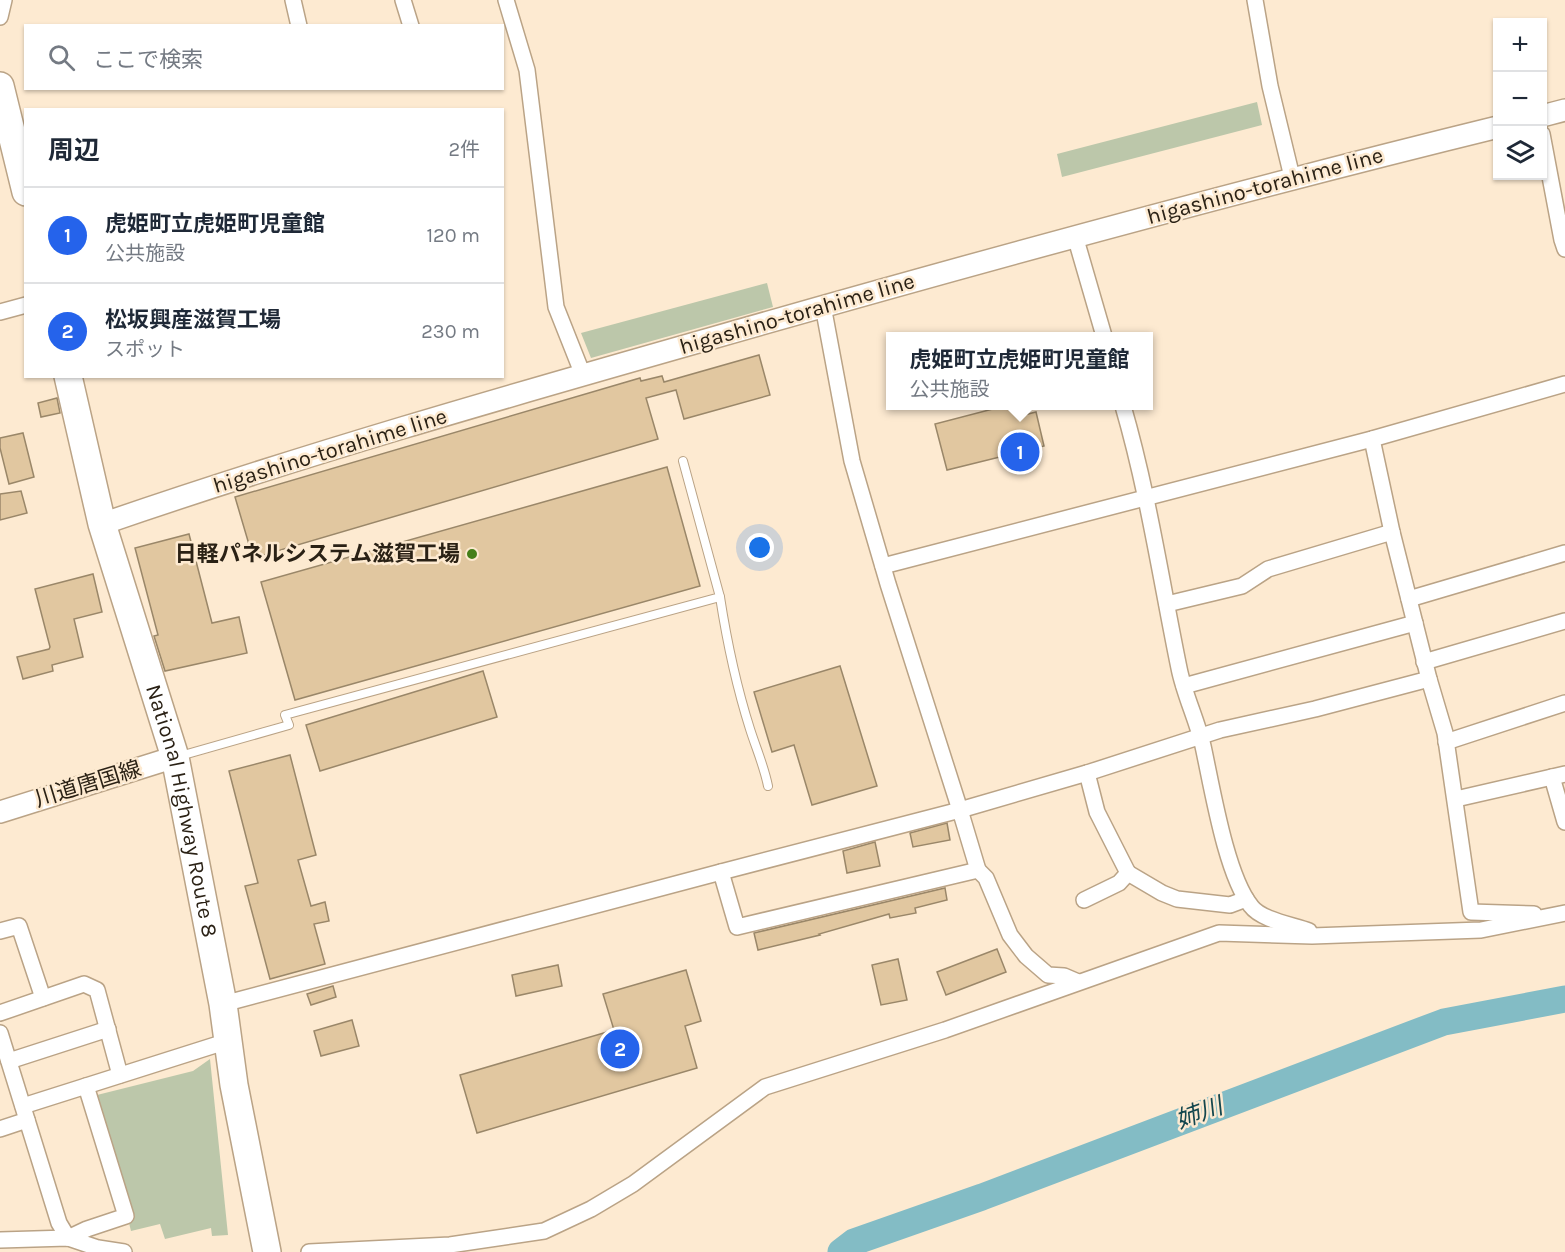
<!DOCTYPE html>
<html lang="ja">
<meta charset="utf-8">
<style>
body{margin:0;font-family:Karla,"Noto Sans JP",sans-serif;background:#f6f6f7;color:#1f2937}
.controls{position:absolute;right:18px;top:18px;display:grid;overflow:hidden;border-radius:0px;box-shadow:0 2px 4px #0004}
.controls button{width:54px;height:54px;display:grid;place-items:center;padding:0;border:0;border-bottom:2px solid #e0e1e3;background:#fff;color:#1f2937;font:30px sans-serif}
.you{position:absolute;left:760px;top:548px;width:21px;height:21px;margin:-15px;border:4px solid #fff;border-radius:50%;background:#1a73e8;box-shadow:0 0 0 9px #1a73e833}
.badge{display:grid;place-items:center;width:39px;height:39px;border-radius:50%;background:#2563eb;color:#fff;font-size:20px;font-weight:700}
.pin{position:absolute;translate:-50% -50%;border:3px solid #fff;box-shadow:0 2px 6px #0006}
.popup{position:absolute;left:886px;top:332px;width:267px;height:78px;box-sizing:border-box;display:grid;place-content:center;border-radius:0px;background:#fff;filter:drop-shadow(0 2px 4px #0005);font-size:20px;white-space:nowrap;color:#747a83}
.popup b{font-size:22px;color:#1f2937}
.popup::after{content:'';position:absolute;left:50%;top:100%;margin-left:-12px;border:12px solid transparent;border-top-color:#fff}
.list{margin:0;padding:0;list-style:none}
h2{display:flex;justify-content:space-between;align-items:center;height:78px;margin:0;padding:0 24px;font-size:26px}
h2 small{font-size:20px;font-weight:400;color:#747a83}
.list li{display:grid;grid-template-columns:39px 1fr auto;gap:18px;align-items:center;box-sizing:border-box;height:96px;padding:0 24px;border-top:2px solid #e0e1e3}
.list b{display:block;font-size:22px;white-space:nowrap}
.list p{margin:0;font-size:20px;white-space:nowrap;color:#747a83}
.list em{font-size:20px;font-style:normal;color:#747a83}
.icon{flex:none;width:33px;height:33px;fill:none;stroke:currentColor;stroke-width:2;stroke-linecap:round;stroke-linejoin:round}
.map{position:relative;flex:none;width:1565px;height:1252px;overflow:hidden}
.search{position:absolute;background:#fff;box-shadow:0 2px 4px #0004;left:24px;top:24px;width:480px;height:66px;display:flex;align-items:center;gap:15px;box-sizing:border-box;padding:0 21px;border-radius:0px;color:#747a83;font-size:22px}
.panel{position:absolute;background:#fff;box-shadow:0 2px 4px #0004;left:24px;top:108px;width:480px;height:270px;border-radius:0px}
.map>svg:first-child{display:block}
.green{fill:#bcc7aa}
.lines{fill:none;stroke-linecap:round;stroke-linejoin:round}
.river{stroke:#83bcc5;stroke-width:27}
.building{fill:#e1c7a0;stroke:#9a8769;stroke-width:1.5}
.lane-casing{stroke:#baa386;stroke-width:10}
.street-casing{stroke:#baa386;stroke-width:18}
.secondary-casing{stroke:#baa386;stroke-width:24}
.highway-casing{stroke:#baa386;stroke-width:30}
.lane{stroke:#fff;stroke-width:8}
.street{stroke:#fff;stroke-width:15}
.secondary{stroke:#fff;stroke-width:21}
.highway{stroke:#fff;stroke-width:27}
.poi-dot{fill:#457f19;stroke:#fdead1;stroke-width:2}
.labels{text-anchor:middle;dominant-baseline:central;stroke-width:5;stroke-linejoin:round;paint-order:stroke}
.street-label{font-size:22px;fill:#2a2115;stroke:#fdead1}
.poi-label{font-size:22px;font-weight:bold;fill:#2a2115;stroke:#fdead1;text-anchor:end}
.water-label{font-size:24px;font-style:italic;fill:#14474e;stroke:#fdead1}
</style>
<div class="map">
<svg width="1565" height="1252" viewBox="0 0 1565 1252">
<rect width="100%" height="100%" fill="#fdead1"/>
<!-- green -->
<g class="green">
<path d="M 1257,102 L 1262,125 L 1062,177 L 1057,154 Z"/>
<path d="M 767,283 L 773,307 L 591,358 L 581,333 Z"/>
<path d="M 210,1059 L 228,1235 L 212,1236 L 211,1228 L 165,1239 L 160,1224 L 131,1231 L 97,1095 L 193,1071 Z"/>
</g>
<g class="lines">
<!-- river -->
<path class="river" d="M 841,1252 L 854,1242 L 982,1197 L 1444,1022 L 1565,999"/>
</g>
<!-- building -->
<g class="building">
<path d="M 759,355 L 770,395 L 684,419 L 676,390 L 646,398 L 658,439 L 253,558 L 235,497 L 640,378 L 641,381 L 662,376 L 664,382 Z"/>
<path d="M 57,398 L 60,413 L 41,417 L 38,403 Z"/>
<path d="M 1008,405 L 1021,405 L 1024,415 L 1036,412 L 1044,446 L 947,470 L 935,424 Z"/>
<path d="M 23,433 L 34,477 L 9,484 L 0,448 L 0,438 Z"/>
<path d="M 667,467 L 700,586 L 295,700 L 261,582 Z"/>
<path d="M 21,491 L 27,513 L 0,520 L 0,494 Z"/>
<path d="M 189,534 L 212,623 L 239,617 L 247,653 L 165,671 L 154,636 L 158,635 L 135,548 Z"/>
<path d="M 93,574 L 102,612 L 74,619 L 83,657 L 52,665 L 53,671 L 23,679 L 17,657 L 49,649 L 50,647 L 35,589 Z"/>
<path d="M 840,666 L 877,786 L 812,805 L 794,745 L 772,752 L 754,692 Z"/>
<path d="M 483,671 L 497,717 L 320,771 L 306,725 Z"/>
<path d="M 290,755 L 316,855 L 298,860 L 311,906 L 325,902 L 329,921 L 314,924 L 325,964 L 270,979 L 245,886 L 258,883 L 229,771 Z"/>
<path d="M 947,823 L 950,840 L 913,847 L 910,833 Z"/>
<path d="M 875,842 L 880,866 L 847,873 L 843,851 Z"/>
<path d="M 945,888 L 947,900 L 915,908 L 916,913 L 890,918 L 889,914 L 819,934 L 820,935 L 758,950 L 754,933 Z"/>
<path d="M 997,949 L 1006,972 L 946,995 L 937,972 Z"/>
<path d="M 898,959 L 907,1000 L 881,1005 L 872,965 Z"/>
<path d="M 558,965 L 562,986 L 516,996 L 512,975 Z"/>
<path d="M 686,970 L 701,1021 L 685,1026 L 697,1068 L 477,1133 L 460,1075 L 614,1030 L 603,994 Z"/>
<path d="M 333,986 L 336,997 L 311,1005 L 307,994 Z"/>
<path d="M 352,1020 L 359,1046 L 321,1056 L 314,1031 Z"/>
</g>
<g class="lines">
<defs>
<g id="lane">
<path d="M 720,597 C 727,642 736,685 750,729 C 756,748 764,766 768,786"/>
<path d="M 180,756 L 289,725 L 285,715 L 720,597 L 683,461"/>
</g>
<g id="street">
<path d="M 293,0 L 299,26"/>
<path d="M 403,0 L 411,26"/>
<path d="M 506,0 L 527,70 L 556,307 L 583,375"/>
<path d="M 1255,0 L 1270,86 L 1292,177"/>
<path d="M 0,17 L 4,0"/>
<path d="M 1542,134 L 1562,240 L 1565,249"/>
<path d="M 1075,236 L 1104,336"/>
<path d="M 823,306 L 852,461 L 888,584 L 960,810 L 1087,773 L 1220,730 L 1315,709 L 1429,679 L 1392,532 L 1372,439"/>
<path d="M 0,312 L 26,305"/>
<path d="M 1123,406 C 1148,492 1161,580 1179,668 C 1184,694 1197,720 1203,746 C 1212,787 1226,875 1251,906 C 1261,920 1293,925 1309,931"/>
<path d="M 883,566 L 1372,439 L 1565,384"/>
<path d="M 1409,599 L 1565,553"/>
<path d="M 1167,604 L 1242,586 L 1268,569 L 1392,532"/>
<path d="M 1424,662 L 1565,621"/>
<path d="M 1429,679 L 1445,733 L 1471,912 L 1534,914"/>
<path d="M 1184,686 L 1415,623"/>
<path d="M 1446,742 L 1565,703"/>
<path d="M 1552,777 L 1565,822"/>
<path d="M 1456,799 L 1565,774"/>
<path d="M 721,872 L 960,810 L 978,870"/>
<path d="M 1128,873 L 1162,893 L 1177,899 L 1230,905 L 1246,899"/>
<path d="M 1084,900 L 1119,883 L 1128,873 L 1097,812 L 1087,773"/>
<path d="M 0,931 L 19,926 L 43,998"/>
<path d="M 223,1004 L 721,872 L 737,927 L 978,870 L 986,878 L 1010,935 L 1026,956 L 1048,975 L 1064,976 L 1078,982"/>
<path d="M 0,1013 L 84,984 L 97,990 L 120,1075"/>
<path d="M 0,1033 L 59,1223 L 68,1238"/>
<path d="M 9,1061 L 108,1029"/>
<path d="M 23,1106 L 228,1041"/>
<path d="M 0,1129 L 27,1120"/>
<path d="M 68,1238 L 87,1229 L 126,1216 L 86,1086"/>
<path d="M 0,1240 L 68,1238 L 98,1248 L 124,1252"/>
<path d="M 309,1252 L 450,1245 L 544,1231 L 591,1209 L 633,1184 L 765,1087 L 945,1030 L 1219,933 L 1312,936 L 1481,930 L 1565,913"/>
</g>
<g id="secondary">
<path d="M 1542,116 L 1565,110"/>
<path d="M 102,524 C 302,455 505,397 709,339 C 971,264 1233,192 1498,127"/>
<path d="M 0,812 L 175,757"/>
</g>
<g id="highway">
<path d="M 0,86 L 26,192"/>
<path id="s1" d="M 68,376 L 102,524 L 175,757 L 223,1004 L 234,1085 L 267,1252"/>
</g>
</defs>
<!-- lane casing -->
<use href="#lane" class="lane-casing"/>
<!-- street casing -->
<use href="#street" class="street-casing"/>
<!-- secondary casing -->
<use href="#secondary" class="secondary-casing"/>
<!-- highway casing -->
<use href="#highway" class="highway-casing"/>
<!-- lane -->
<use href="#lane" class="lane"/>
<!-- street -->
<use href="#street" class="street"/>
<!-- secondary -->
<use href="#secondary" class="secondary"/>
<!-- highway -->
<use href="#highway" class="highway"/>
</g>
<!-- markers -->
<circle class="poi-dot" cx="472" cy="554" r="6"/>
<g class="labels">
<!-- street labels -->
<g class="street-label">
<text transform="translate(1265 186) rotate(-15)">higashino-torahime line</text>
<text transform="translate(797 314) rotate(-16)">higashino-torahime line</text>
<text transform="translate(330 451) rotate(-17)">higashino-torahime line</text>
<text transform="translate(88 784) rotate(-17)">川道唐国線</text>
<text stroke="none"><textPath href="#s1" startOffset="450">National Highway Route 8</textPath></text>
</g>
<!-- poi labels -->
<g class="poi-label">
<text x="460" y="554">日軽パネルシステム滋賀工場</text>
</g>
<!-- water labels -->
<g class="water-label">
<text transform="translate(1199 1113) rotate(-20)">姉川</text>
</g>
</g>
</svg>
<div class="controls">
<button>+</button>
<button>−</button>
<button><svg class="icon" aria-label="layers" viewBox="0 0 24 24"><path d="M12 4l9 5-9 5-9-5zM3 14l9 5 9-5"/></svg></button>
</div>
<div class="you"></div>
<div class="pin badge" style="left:1020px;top:452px">1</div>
<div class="popup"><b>虎姫町立虎姫町児童館</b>公共施設</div>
<div class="pin badge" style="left:620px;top:1049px">2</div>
<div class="search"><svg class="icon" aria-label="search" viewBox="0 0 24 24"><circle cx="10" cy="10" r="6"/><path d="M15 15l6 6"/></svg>ここで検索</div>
<section class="panel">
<h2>周辺<small>2件</small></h2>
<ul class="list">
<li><span class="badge">1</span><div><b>虎姫町立虎姫町児童館</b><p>公共施設</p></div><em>120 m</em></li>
<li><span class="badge">2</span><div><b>松坂興産滋賀工場</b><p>スポット</p></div><em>230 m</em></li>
</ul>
</section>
</div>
